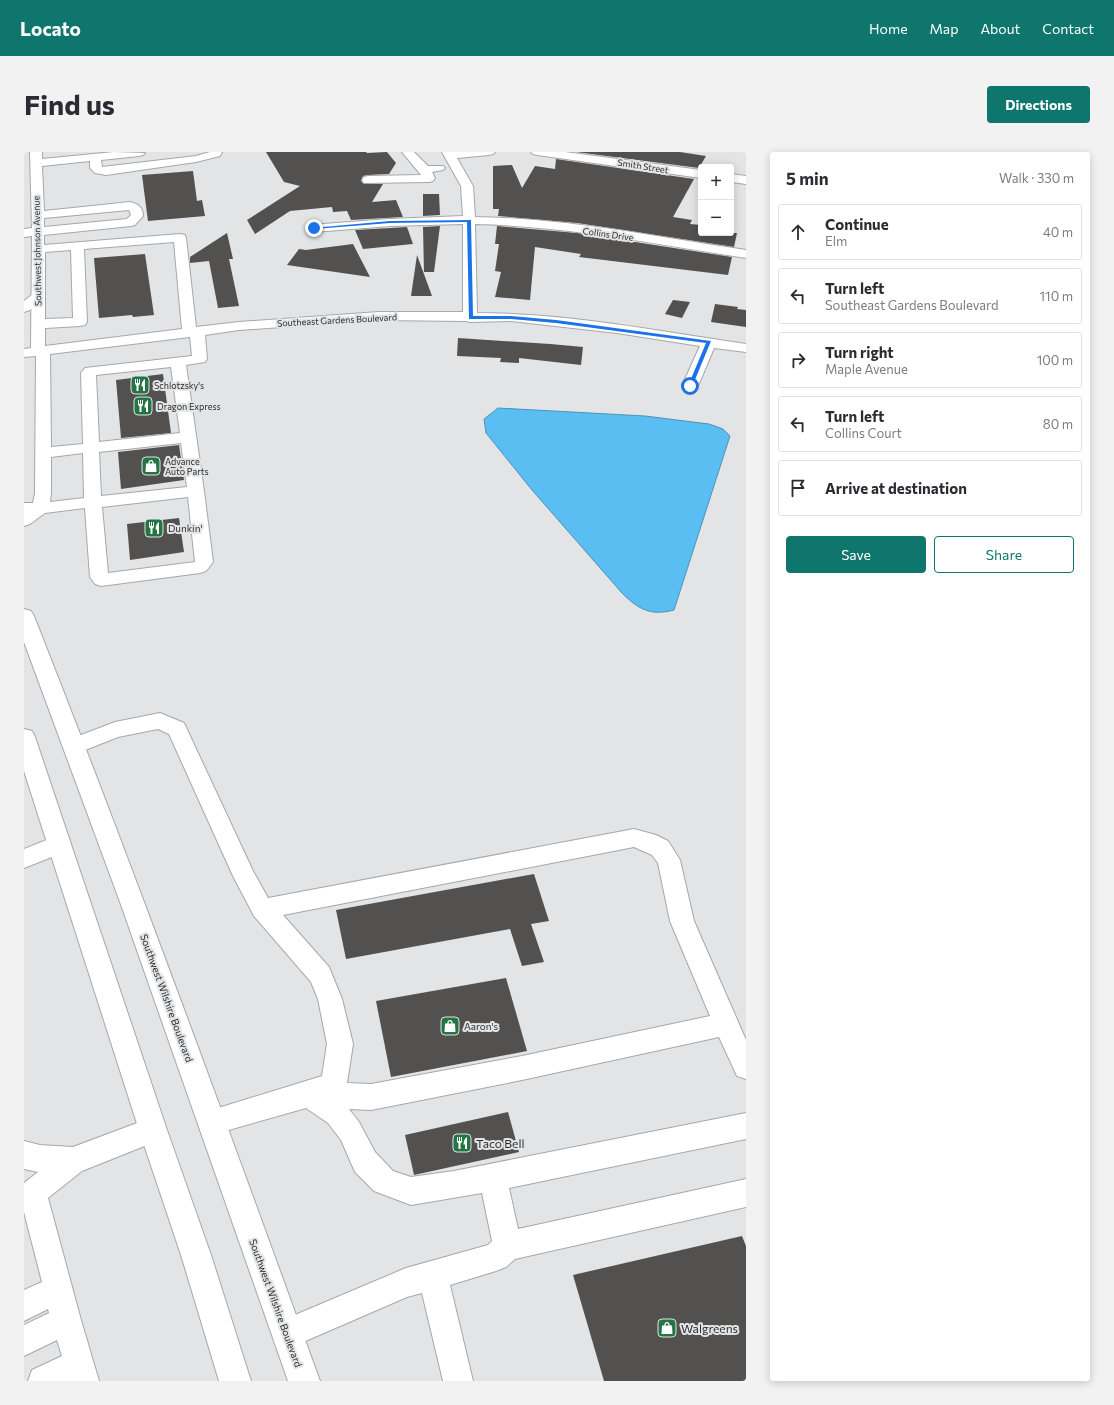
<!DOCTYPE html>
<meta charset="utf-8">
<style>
body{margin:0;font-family:Commissioner,sans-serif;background:#f2f2f3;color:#2b2b33}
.controls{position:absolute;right:12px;top:12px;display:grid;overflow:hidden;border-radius:4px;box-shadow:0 2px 10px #0003}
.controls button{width:36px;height:36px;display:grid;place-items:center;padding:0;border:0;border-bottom:1px solid #e1e1e2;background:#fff;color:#2b2b33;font:20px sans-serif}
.stop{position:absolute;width:12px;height:12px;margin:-9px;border:3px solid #1a73e8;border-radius:50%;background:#fff}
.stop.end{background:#1a73e8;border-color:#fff;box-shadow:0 1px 4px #0008}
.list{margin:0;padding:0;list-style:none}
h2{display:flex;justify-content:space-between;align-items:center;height:52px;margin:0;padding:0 16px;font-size:17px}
h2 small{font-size:13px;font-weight:400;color:#7c7c81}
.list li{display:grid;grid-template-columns:26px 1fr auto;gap:12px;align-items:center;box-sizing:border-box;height:56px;margin:0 8px 8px;padding:0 8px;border:1px solid #e1e1e2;border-radius:4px}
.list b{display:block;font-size:15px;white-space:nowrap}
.list p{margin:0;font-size:13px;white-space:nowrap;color:#7c7c81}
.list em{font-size:13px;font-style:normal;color:#7c7c81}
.actions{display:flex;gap:8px;padding:12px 16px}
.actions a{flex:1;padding:9px 0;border:1px solid #0f766e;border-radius:4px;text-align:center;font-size:14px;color:#0f766e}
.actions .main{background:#0f766e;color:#fff}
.icon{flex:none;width:22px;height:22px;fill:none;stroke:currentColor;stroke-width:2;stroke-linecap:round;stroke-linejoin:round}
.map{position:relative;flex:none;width:722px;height:1229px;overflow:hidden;border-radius:4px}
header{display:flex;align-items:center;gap:24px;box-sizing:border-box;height:56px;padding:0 20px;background:#0f766e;color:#fff}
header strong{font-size:19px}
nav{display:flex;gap:22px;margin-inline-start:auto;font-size:14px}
.intro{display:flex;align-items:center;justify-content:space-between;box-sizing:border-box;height:96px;padding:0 24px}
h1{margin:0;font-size:28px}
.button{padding:10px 18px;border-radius:4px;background:#0f766e;color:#fff;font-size:14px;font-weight:700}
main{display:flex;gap:24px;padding:0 24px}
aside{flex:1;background:#fff;border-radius:4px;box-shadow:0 2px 10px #0003}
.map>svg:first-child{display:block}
.water{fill:#5bbef2;stroke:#4d92b7}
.building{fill:#52514f}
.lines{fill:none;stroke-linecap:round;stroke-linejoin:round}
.minor-casing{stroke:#a6a7a9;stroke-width:2}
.major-casing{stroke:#a6a7a9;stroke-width:2}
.minor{fill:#fff;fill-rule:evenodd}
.major{fill:#fff;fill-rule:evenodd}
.route{fill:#1a73e8}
.labels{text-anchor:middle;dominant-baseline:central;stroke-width:4;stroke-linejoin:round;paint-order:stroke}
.far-street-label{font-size:9px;fill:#2d2d2e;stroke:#e2e4e6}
.far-poi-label{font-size:9px;fill:#2d2d2e;stroke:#e2e4e6;text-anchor:start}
.poi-label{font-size:10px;fill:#2d2d2e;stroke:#e2e4e6;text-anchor:start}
.street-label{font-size:10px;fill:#2d2d2e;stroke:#e2e4e6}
.near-poi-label{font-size:12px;fill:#2d2d2e;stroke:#e2e4e6;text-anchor:start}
</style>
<header>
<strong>Locato</strong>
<nav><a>Home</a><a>Map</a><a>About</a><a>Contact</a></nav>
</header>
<div class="intro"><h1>Find us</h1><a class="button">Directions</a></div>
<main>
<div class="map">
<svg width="722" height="1229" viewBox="0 0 722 1229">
<rect width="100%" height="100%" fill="#e2e4e6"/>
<!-- water -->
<path class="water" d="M 474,256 L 621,264 L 685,272 L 699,277 L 706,284 L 650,458 C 627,464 615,458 598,441 L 508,338 L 462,281 L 460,267 Z"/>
<!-- building -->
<g class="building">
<path d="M 242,0 L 342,0 L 343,1 L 363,0 L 372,11 L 365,22 L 344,23 L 339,24 L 337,29 L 340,32 L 359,32 L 348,50 L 372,48 L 379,65 L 327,68 L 323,59 L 309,60 L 308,55 L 266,59 L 231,82 L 223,68 L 276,34 L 260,30 Z"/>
<path d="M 552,0 L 656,0 L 682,4 L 675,16 Z"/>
<path d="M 532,7 L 670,27 L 649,65 L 668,68 L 666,72 L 677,73 L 677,81 L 713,81 L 710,95 L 553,71 L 474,64 L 475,57 L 469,57 L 469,14 L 488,13 L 498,36 L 511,14 L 531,17 Z"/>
<path d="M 169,19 L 173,49 L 178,48 L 181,64 L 124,69 L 118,23 Z"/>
<path d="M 399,42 L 415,42 L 416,63 L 399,64 Z"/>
<path d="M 416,74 L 410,120 L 400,120 L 399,75 Z"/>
<path d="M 473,74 L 553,81 L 708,105 L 704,123 L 555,105 L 557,102 L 511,95 L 506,148 L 471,145 L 477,120 L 471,119 L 475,92 L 471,92 Z"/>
<path d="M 383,75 L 389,92 L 339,97 L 331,78 Z"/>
<path d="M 203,81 L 209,107 L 205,107 L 215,154 L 194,156 L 185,109 L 166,111 L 166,105 Z"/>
<path d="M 329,92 L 346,125 L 263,113 L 275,97 L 282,98 Z"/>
<path d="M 121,102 L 130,163 L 109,165 L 108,163 L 75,166 L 70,106 Z"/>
<path d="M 393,103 L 408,144 L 387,144 Z"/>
<path d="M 649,148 L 666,150 L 658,166 L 641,162 Z"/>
<path d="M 691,152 L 714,155 L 713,157 L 722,158 L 722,175 L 687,170 Z"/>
<path d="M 434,186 L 526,192 L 559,195 L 557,213 L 495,206 L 495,211 L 476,210 L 477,206 L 433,204 Z"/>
<path d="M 139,222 L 147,281 L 97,286 L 92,228 Z"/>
<path d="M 155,293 L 160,328 L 97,337 L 94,300 Z"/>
<path d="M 155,366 L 160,400 L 106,408 L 103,372 Z"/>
<path d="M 510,722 L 525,769 L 507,772 L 520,810 L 498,814 L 486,777 L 322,807 L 312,758 Z"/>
<path d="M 482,826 L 503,899 L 367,925 L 352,849 Z"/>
<path d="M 484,960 L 495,1000 L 390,1023 L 381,983 Z"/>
<path d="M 718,1084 L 722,1094 L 722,1229 L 580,1229 L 549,1123 Z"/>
</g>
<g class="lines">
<defs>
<g id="minor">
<path d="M 6,0 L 18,0 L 18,7 L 90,0 L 121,1 L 119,3 L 115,4 L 77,8 L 78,15 L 172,4 L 186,0 L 198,0 L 196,4 L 172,10 L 82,23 L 71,21 L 66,16 L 66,9 L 18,14 L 20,59 L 106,50 C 114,52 119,55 119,64 L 111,73 L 107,74 L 20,83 L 20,93 L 156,82 L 161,83 L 162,86 L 172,175 L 215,170 L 355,160 L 439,160 L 439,72 L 366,74 L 290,80 L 286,79 L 284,76 L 286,73 L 366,67 L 439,64 L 437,34 L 418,0 L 471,0 L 469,2 L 465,3 L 433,6 L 449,34 L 451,65 C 542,66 632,85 722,98 L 722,106 C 632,92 542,74 451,72 L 453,161 C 543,161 633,179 722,192 L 722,200 L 690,196 L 674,234 L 671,237 L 666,239 L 661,237 L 658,234 L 676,194 L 593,181 L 487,169 L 446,170 L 441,169 L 355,168 L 215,178 L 181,183 L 183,207 L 181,210 L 162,213 L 180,339 L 189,410 L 182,419 L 176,421 L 77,434 L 71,432 L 66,425 L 61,356 L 21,361 L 6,372 L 0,374 L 0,351 L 9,351 L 11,341 L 12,204 L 0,205 L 0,197 L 7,196 L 8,84 L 0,85 L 0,77 L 8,76 ZM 105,58 L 107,63 L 103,67 L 20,75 L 20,66 ZM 150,90 L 158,177 L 21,194 L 21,176 L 56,174 L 61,173 L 63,170 L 60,97 ZM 47,98 L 49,166 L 21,167 L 21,100 ZM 166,185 L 168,204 L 61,216 L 57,221 L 59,292 L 27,295 L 26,202 ZM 147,215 L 156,281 L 75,290 L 72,223 ZM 157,291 L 163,335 L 77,344 L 75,300 ZM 59,301 L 60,346 L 26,350 L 27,341 L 27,305 ZM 164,345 L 171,410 L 84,421 L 78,355 Z"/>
<path d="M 378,0 L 390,0 L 404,14 L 419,14 L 421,16 L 419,18 L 408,20 L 411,26 L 409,29 L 405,30 L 340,31 L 338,28 L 340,25 L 344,24 L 397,23 Z"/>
<path d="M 507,0 L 541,0 L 677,18 L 677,26 L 513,3 L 509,2 Z"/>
<path d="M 707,22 L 722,24 L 722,32 L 707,30 Z"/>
<path d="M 136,561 L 160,571 L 229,719 L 244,746 L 610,677 L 632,683 L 644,689 L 656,708 L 670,769 L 722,888 L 722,927 L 713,924 L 695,885 L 498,928 L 347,958 L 325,957 L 335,970 L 351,1000 L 369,1019 L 387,1025 L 430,1019 L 722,961 L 722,987 L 485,1036 L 494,1077 L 722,1027 L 722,1055 L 491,1107 L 482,1115 L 472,1119 L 426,1133 L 449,1229 L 419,1229 L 398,1141 L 383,1145 L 263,1197 L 252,1193 L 248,1182 L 252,1171 L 382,1116 L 464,1093 L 468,1089 L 458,1041 L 387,1053 L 350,1039 L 331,1020 L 317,988 L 304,971 L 282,956 L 187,983 L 178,979 L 174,970 L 178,961 L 298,924 L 303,892 L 294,847 L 287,830 L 230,764 L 209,724 L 145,582 L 134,577 L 94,585 L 51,602 L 44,600 L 41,594 L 44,588 L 91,570 ZM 610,695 L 628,703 L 634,711 L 646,769 L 686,864 L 498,904 L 347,932 L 323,931 L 329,892 L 318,847 L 305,815 L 259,763 Z"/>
<path d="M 35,683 L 43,685 L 46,692 L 43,699 L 0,716 L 0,697 Z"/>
<path d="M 129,965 L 138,969 L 142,978 L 138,987 L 58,1019 L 24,1046 L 57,1168 L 75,1229 L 4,1229 L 8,1218 L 38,1204 L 33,1188 L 0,1204 L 0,1173 L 25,1161 L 24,1157 L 0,1169 L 0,1138 L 18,1130 L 0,1060 L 0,1031 L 14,1020 L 0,1017 L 0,989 L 16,993 L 49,995 Z"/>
</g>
<g id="major">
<path d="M 14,141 L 19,142 L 21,145 C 17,152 8,158 0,160 L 0,149 L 9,142 Z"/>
<path d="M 0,457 L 7,459 L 10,464 C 110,717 203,973 296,1229 L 264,1229 L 96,750 L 0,490 Z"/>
<path d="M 0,577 L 8,579 L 11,585 L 143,978 L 187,1103 L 227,1229 L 195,1229 L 157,1103 L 115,978 L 0,619 Z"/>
</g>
</defs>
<!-- minor casing -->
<use href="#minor" class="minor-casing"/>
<!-- major casing -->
<use href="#major" class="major-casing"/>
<!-- minor -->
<use href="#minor" class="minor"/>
<!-- major -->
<use href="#major" class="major"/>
</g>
<!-- route -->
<path class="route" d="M 447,68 L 449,164 L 487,164 L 532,168 L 687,189 L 668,235 L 664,234 L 682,191 L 532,171 L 487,167 L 445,167 L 443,70 L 366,71 L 290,77 L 288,76 L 366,69 Z"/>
<!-- icons -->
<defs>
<symbol id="restaurant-square" viewBox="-11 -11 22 22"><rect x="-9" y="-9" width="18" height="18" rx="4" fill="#247444" stroke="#e2e4e6"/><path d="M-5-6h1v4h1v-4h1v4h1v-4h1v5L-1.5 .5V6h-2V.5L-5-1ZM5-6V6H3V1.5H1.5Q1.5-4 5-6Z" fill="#fff"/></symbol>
<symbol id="shop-square" viewBox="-11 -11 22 22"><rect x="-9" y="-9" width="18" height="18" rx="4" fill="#247444" stroke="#e2e4e6"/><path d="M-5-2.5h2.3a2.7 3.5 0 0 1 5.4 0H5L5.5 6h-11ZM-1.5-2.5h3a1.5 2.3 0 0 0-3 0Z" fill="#fff"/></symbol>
</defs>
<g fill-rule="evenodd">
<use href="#restaurant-square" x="105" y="222" width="22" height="22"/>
<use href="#restaurant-square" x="108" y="243" width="22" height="22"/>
<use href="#shop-square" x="116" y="303" width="22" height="22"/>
<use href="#restaurant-square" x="119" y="365" width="22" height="22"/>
<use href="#shop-square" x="415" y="863" width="22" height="22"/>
<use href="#restaurant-square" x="427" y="980" width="22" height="22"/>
<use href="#shop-square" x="632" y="1165" width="22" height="22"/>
</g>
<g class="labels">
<!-- far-street labels -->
<g class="far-street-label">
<text transform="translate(619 14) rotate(9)">Smith Street</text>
<text transform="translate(584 82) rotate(8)">Collins Drive</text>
<text transform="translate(13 99) rotate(-91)">Southwest Johnson Avenue</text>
<text transform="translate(313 168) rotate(-3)">Southeast Gardens Boulevard</text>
</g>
<!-- far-poi labels -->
<g class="far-poi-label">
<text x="130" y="233">Schlotzsky's</text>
<text x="133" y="254">Dragon Express</text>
<text x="141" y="309">Advance<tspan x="141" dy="10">Auto Parts</tspan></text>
</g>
<!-- poi labels -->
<g class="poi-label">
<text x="144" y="376">Dunkin'</text>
<text x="440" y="874">Aaron's</text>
</g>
<!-- street labels -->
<g class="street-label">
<text transform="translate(143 846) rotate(70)">Southwest Wilshire Boulevard</text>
<text transform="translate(252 1151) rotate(70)">Southwest Wilshire Boulevard</text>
</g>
<!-- near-poi labels -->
<g class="near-poi-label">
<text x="452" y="991">Taco Bell</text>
<text x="657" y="1176">Walgreens</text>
</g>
</g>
</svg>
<div class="controls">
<button>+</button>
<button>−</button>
</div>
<div class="stop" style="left:666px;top:234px"></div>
<div class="stop end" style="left:290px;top:76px"></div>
</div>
<aside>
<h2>5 min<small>Walk · 330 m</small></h2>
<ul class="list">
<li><svg class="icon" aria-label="ahead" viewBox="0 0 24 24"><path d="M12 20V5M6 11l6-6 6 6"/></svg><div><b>Continue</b><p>Elm</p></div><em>40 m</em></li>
<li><svg class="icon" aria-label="left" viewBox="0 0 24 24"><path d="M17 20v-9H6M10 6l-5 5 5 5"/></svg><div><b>Turn left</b><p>Southeast Gardens Boulevard</p></div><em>110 m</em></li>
<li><svg class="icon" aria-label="right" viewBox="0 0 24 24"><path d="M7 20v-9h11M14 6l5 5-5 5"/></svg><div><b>Turn right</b><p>Maple Avenue</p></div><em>100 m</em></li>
<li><svg class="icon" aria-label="left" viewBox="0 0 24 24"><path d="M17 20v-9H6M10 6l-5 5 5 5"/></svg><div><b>Turn left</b><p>Collins Court</p></div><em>80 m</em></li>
<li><svg class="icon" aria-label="arrive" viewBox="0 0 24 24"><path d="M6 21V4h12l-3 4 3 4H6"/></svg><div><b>Arrive at destination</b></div></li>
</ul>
<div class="actions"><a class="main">Save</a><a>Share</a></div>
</aside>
</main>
